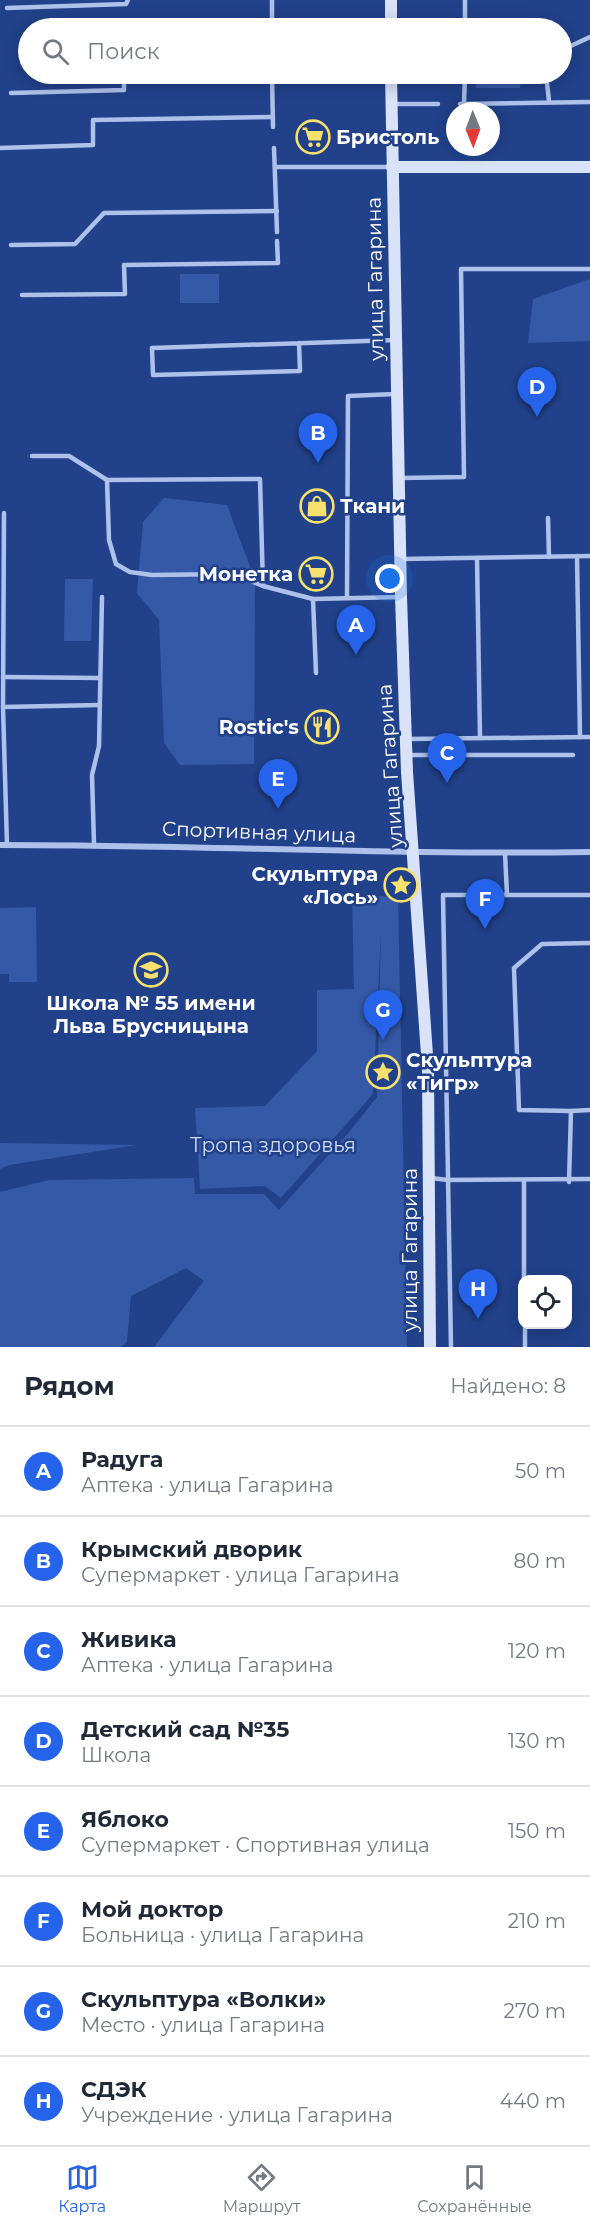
<!DOCTYPE html>
<html lang="ru">
<meta charset="utf-8">
<style>
body{margin:0;font-family:Montserrat,sans-serif;background:#f6f6f7;color:#1f2937}
.controls{position:absolute;right:18px;bottom:18px;display:grid;overflow:hidden;border-radius:12px;box-shadow:0 3px 15px #0003}
.controls button{width:54px;height:54px;display:grid;place-items:center;padding:0;border:0;border-bottom:2px solid #e0e1e3;background:#fff;color:#1f2937;font:30px sans-serif}
.compass{position:absolute;left:446px;top:102px;width:54px;height:54px;border-radius:50%;background:#fff;box-shadow:0 3px 15px #0003;rotate:179deg}
.you{position:absolute;left:390px;top:579px;width:21px;height:21px;margin:-15px;border:4px solid #fff;border-radius:50%;background:#1a73e8;box-shadow:0 0 0 9px #1a73e833}
.badge{display:grid;place-items:center;width:39px;height:39px;border-radius:50%;background:#2563eb;color:#fff;font-size:20px;font-weight:700}
.pin{position:absolute;translate:-50% -50px;filter:drop-shadow(0 2px 3px #0008)}
.pin::after{content:'';position:absolute;top:32px;width:21px;height:18px;background:inherit;clip-path:polygon(0 0,100% 0,50% 100%)}
.list{margin:0;padding:0;list-style:none}
h2{display:flex;justify-content:space-between;align-items:center;height:78px;margin:0;padding:0 24px;font-size:26px}
h2 small{font-size:20px;font-weight:400;color:#747a83}
.list li{display:grid;grid-template-columns:39px 1fr auto;gap:18px;align-items:center;box-sizing:border-box;height:90px;padding:0 24px;border-top:2px solid #e0e1e3}
.list b{display:block;font-size:22px;white-space:nowrap}
.list p{margin:0;font-size:20px;white-space:nowrap;color:#747a83}
.list em{font-size:20px;font-style:normal;color:#747a83}
.icon{flex:none;width:33px;height:33px;fill:none;stroke:currentColor;stroke-width:2;stroke-linecap:round;stroke-linejoin:round}
.map{position:relative;flex:none;width:590px;height:1347px;overflow:hidden}
.search{position:absolute;background:#fff;box-shadow:0 3px 15px #0003;left:18px;right:18px;top:18px;height:66px;display:flex;align-items:center;gap:15px;box-sizing:border-box;padding:0 21px;border-radius:33px;color:#747a83;font-size:22px}
.sheet{height:798px;background:#fff}
nav{display:flex;justify-content:space-around;align-items:center;box-sizing:border-box;height:84px;border-top:2px solid #e0e1e3;background:#fff;font-size:16px;color:#747a83}
nav a{display:grid;justify-items:center;gap:3px}
nav .on{color:#2563eb}
.map>svg:first-child{display:block}
.green{fill:#3559a7}
.lines{fill:none;stroke-linecap:round;stroke-linejoin:round}
.lane{stroke:#adc1eb;stroke-width:4.5}
.street{stroke:#adc1eb;stroke-width:6}
.secondary{stroke:#d8e2f8;stroke-width:12}
.labels{text-anchor:middle;dominant-baseline:central;stroke-width:5;stroke-linejoin:round;paint-order:stroke}
.poi-label{font-size:20px;font-weight:bold;fill:#fff;stroke:#21418a;text-anchor:start}
.street-label{font-size:20px;fill:#fff;stroke:#21418a}
.park-label{font-size:20px;fill:#d2def8;stroke:#21418a}
</style>
<div class="map">
<svg width="590" height="1347" viewBox="0 0 590 1347">
<rect width="100%" height="100%" fill="#21418a"/>
<!-- green -->
<g class="green">
<path d="M 477,74 L 523,74 L 520,88 L 476,88 Z"/>
<rect x="180" y="274" width="39" height="29"/>
<path d="M 590,279 L 590,341 L 528,343 L 533,299 Z"/>
<path d="M 164,498 L 227,505 L 255,580 L 254,764 L 180,765 L 164,743 L 159,620 L 137,593 L 143,522 Z"/>
<path d="M 65,579 L 93,579 L 91,641 L 64,641 Z"/>
<path d="M 352,895 L 398,897 L 407,1347 L 154,1347 L 204,1281 L 186,1268 L 131,1296 L 127,1342 L 121,1347 L 0,1347 L 0,1192 L 49,1180 L 194,1178 L 195,1194 L 264,1194 L 279,1210 L 350,1131 L 377,1097 L 381,932 L 373,1094 L 281,1198 L 265,1186 L 200,1189 L 195,1108 L 265,1106 L 317,1051 L 317,990 L 354,989 Z"/>
<path d="M 36,907 L 37,982 L 9,982 L 9,974 L 0,974 L 0,908 Z"/>
<path d="M 0,1143 L 137,1145 L 9,1165 L 0,1169 Z"/>
</g>
<g class="lines">
<!-- lane -->
<g class="lane">
<path d="M 7,8 L 126,4 L 128,0"/>
<path d="M 272,28 L 272,0"/>
<path d="M 465,28 L 465,0"/>
<path d="M 562,50 L 590,37"/>
<path d="M 272,74 L 273,127"/>
<path d="M 546,74 L 549,101"/>
<path d="M 11,93 L 124,90 L 124,74"/>
<path d="M 394,104 L 438,104"/>
<path d="M 460,104 L 590,102"/>
<path d="M 464,104 L 465,74"/>
<path d="M 0,148 L 93,145 L 93,120 L 273,117"/>
<path d="M 274,148 L 277,232"/>
<path d="M 275,167 L 392,167"/>
<path d="M 11,245 L 75,244 L 104,213 L 277,211"/>
<path d="M 22,295 L 125,294 L 124,265 L 278,263 L 277,241"/>
<path d="M 299,343 L 300,371 L 153,375 L 152,348 L 396,340"/>
<path d="M 32,456 L 69,456 L 107,480 L 109,540 L 116,564 L 130,572 L 152,575 L 233,574 L 263,586 L 313,599 L 401,597"/>
<path d="M 399,478 L 464,477 L 461,269 L 590,269"/>
<path d="M 107,480 L 260,479 L 263,586"/>
<path d="M 4,513 L 3,707 L 7,845"/>
<path d="M 548,518 L 549,557"/>
<path d="M 577,556 L 580,737"/>
<path d="M 477,558 L 480,738"/>
<path d="M 401,559 L 590,556"/>
<path d="M 347,598 L 348,396 L 395,394"/>
<path d="M 313,599 L 316,673"/>
<path d="M 3,677 L 99,678"/>
<path d="M 3,707 L 100,705"/>
<path d="M 407,739 L 590,737"/>
<path d="M 407,755 L 573,755"/>
<path d="M 94,844 L 92,775 L 99,746 L 102,597"/>
<path d="M 505,853 L 507,895"/>
<path d="M 571,1111 L 590,1110"/>
<path d="M 431,1178 L 448,1180 L 590,1179"/>
<path d="M 524,1181 L 524,1280"/>
<path d="M 569,1182 L 571,1111 L 519,1110 L 514,968 L 542,944 L 590,943"/>
<path d="M 525,1324 L 525,1347"/>
<path d="M 451,1347 L 443,895 L 590,895"/>
</g>
<!-- street -->
<path class="street" d="M 0,845 C 197,845 393,855 590,852"/>
<!-- secondary -->
<g class="secondary">
<path d="M 391,0 L 391,28"/>
<path d="M 391,74 L 401,597 L 407,772 L 428,1069 L 430,1347"/>
<path d="M 392,167 L 590,167"/>
</g>
</g>
<!-- icons -->
<defs>
<symbol id="supermarket-ring" viewBox="-11 -11 22 22"><circle r="9.5" fill="#21418a" stroke="#f7e16e" stroke-width="1.5"/><path d="M-6-5.5h2.5l.6 2H6L4.5 2H-2.5L-4.4-4H-6ZM-1.5 3.2a1.3 1.3 0 1 0 .1 0ZM3 3.2a1.3 1.3 0 1 0 .1 0Z" fill="#f7e16e"/></symbol>
<symbol id="shop-ring" viewBox="-11 -11 22 22"><circle r="9.5" fill="#21418a" stroke="#f7e16e" stroke-width="1.5"/><path d="M-5-2.5h2.3a2.7 3.5 0 0 1 5.4 0H5L5.5 6h-11ZM-1.5-2.5h3a1.5 2.3 0 0 0-3 0Z" fill="#f7e16e"/></symbol>
<symbol id="restaurant-ring" viewBox="-11 -11 22 22"><circle r="9.5" fill="#21418a" stroke="#f7e16e" stroke-width="1.5"/><path d="M-5-6h1v4h1v-4h1v4h1v-4h1v5L-1.5 .5V6h-2V.5L-5-1ZM5-6V6H3V1.5H1.5Q1.5-4 5-6Z" fill="#f7e16e"/></symbol>
<symbol id="sight-ring" viewBox="-11 -11 22 22"><circle r="9.5" fill="#21418a" stroke="#f7e16e" stroke-width="1.5"/><path d="M0-6L1.8-2.2L6-1.7L2.9 1.2L3.7 5.4L0 3.3L-3.7 5.4L-2.9 1.2L-6-1.7L-1.8-2.2Z" fill="#f7e16e"/></symbol>
<symbol id="school-ring" viewBox="-11 -11 22 22"><circle r="9.5" fill="#21418a" stroke="#f7e16e" stroke-width="1.5"/><path d="M0-5L7-2L0 1L-7-2ZM-4 1L0 2.5L4 1V4Q0 6-4 4Z" fill="#f7e16e"/></symbol>
</defs>
<g fill-rule="evenodd">
<use href="#supermarket-ring" x="294" y="118" width="38" height="38"/>
<use href="#shop-ring" x="298" y="487" width="38" height="38"/>
<use href="#supermarket-ring" x="297" y="555" width="38" height="38"/>
<use href="#restaurant-ring" x="303" y="708" width="38" height="38"/>
<use href="#sight-ring" x="382" y="866" width="38" height="38"/>
<use href="#school-ring" x="132" y="951" width="38" height="38"/>
<use href="#sight-ring" x="364" y="1053" width="38" height="38"/>
</g>
<g class="labels">
<!-- poi labels -->
<g class="poi-label">
<text x="336" y="137">Бристоль</text>
<text x="340" y="506">Ткани</text>
<text x="293" y="574" text-anchor="end">Монетка</text>
<text x="299" y="727" text-anchor="end">Rostic's</text>
<text x="378" y="874" text-anchor="end">Скульптура<tspan x="378" dy="23">«Лось»</tspan></text>
<text x="151" y="1003" text-anchor="middle">Школа № 55 имени<tspan x="151" dy="23">Льва Брусницына</tspan></text>
<text x="406" y="1060">Скульптура<tspan x="406" dy="23">«Тигр»</tspan></text>
</g>
<!-- street labels -->
<g class="street-label">
<text transform="translate(375 279) rotate(-91)">улица Гагарина</text>
<text transform="translate(390 766) rotate(-94)">улица Гагарина</text>
<text transform="translate(259 832) rotate(2)">Спортивная улица</text>
<text transform="translate(410 1250) rotate(-90)">улица Гагарина</text>
</g>
<!-- park labels -->
<g class="park-label">
<text x="273" y="1145">Тропа здоровья</text>
</g>
</g>
</svg>
<div class="controls">
<button><svg class="icon" aria-label="locate" viewBox="0 0 24 24"><circle cx="12" cy="12" r="6"/><path d="M12 2v4M12 18v4M2 12h4M18 12h4"/></svg></button>
</div>
<svg class="compass" viewBox="-18 -18 36 36"><path d="M0-13l5 13h-10z" fill="#e53935"/><path d="M0 13l5-13h-10z" fill="#747a83"/></svg>
<div class="you"></div>
<div class="pin badge" style="left:356px;top:655px">A</div>
<div class="pin badge" style="left:318px;top:463px">B</div>
<div class="pin badge" style="left:447px;top:783px">C</div>
<div class="pin badge" style="left:537px;top:417px">D</div>
<div class="pin badge" style="left:278px;top:809px">E</div>
<div class="pin badge" style="left:485px;top:929px">F</div>
<div class="pin badge" style="left:383px;top:1040px">G</div>
<div class="pin badge" style="left:478px;top:1319px">H</div>
<div class="search"><svg class="icon" aria-label="search" viewBox="0 0 24 24"><circle cx="10" cy="10" r="6"/><path d="M15 15l6 6"/></svg>Поиск</div>
</div>
<section class="sheet">
<h2>Рядом<small>Найдено: 8</small></h2>
<ul class="list">
<li><span class="badge">A</span><div><b>Радуга</b><p>Аптека · улица Гагарина</p></div><em>50 m</em></li>
<li><span class="badge">B</span><div><b>Крымский дворик</b><p>Супермаркет · улица Гагарина</p></div><em>80 m</em></li>
<li><span class="badge">C</span><div><b>Живика</b><p>Аптека · улица Гагарина</p></div><em>120 m</em></li>
<li><span class="badge">D</span><div><b>Детский сад №35</b><p>Школа</p></div><em>130 m</em></li>
<li><span class="badge">E</span><div><b>Яблоко</b><p>Супермаркет · Спортивная улица</p></div><em>150 m</em></li>
<li><span class="badge">F</span><div><b>Мой доктор</b><p>Больница · улица Гагарина</p></div><em>210 m</em></li>
<li><span class="badge">G</span><div><b>Скульптура «Волки»</b><p>Место · улица Гагарина</p></div><em>270 m</em></li>
<li><span class="badge">H</span><div><b>СДЭК</b><p>Учреждение · улица Гагарина</p></div><em>440 m</em></li>
</ul>
</section>
<nav>
<a class="on"><svg class="icon" aria-label="map" viewBox="0 0 24 24"><path d="M3 6l6-2 6 2 6-2v14l-6 2-6-2-6 2zM9 4v14M15 6v14"/></svg>Карта</a>
<a><svg class="icon" aria-label="directions" viewBox="0 0 24 24"><path d="M12 3l9 9-9 9-9-9zM9 14v-3h6M13 9l2 2-2 2"/></svg>Маршрут</a>
<a><svg class="icon" aria-label="saved" viewBox="0 0 24 24"><path d="M7 4h10v16l-5-4-5 4z"/></svg>Сохранённые</a>
</nav>
